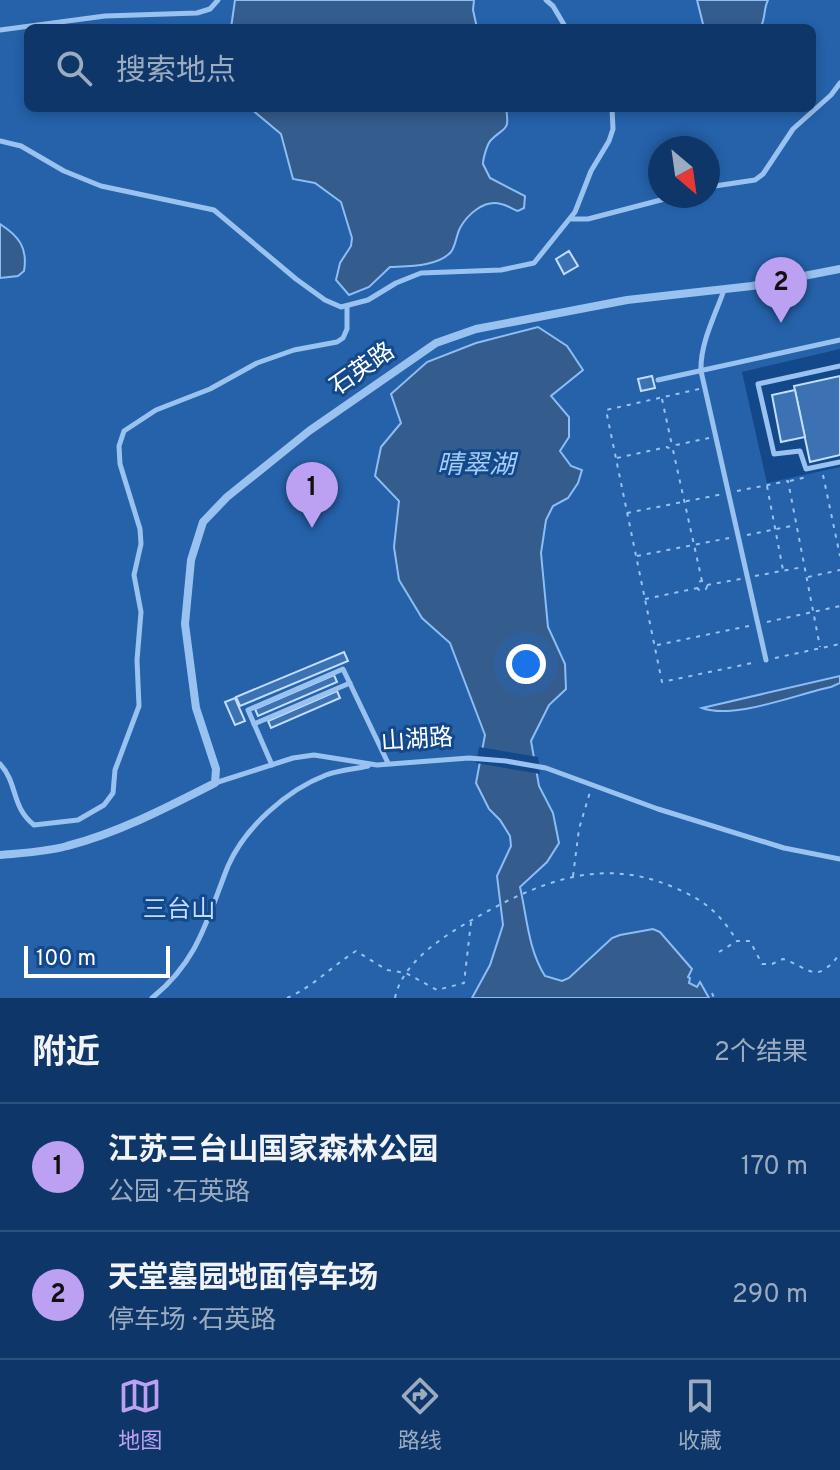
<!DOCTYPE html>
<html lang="zh">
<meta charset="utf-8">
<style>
body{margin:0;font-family:Overpass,"Noto Sans SC",sans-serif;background:#1c4171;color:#f1f3f6}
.compass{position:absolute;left:648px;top:136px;width:72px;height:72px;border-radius:50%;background:#0e3668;box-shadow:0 4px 12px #0003;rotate:151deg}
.scale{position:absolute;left:24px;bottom:20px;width:146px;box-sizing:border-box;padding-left:8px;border:4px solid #fff;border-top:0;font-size:22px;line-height:28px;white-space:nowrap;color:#fff;-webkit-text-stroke:6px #13488b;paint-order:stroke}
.you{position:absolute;left:526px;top:664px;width:28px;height:28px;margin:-20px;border:6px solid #fff;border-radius:50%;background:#1a73e8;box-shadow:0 0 0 12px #1a73e833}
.badge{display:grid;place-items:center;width:52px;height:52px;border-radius:50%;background:#bca0f2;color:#111;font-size:26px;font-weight:700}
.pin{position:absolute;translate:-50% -66px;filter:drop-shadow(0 2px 4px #0008)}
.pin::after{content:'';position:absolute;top:42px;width:28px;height:24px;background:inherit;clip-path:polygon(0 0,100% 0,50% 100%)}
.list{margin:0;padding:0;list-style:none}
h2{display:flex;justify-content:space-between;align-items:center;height:104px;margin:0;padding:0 32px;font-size:34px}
h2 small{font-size:26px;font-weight:400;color:#9babc0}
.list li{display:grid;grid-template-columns:52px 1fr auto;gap:24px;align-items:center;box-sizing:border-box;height:128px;padding:0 32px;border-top:2px solid #2e507c}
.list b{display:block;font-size:30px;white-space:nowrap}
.list p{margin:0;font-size:26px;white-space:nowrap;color:#9babc0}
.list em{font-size:26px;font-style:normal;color:#9babc0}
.icon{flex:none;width:44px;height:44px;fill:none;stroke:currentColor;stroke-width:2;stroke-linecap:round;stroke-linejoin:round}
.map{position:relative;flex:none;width:840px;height:998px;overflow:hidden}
.search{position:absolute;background:#0e3668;box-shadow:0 4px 12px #0003;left:24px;right:24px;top:24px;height:88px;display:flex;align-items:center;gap:20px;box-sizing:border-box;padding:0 28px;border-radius:12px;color:#9babc0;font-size:30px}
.sheet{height:360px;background:#0e3668}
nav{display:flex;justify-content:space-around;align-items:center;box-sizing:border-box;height:112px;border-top:2px solid #2e507c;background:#0e3668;font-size:22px;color:#9babc0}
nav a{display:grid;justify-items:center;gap:4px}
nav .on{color:#bca0f2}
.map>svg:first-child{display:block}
.green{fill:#2562aa;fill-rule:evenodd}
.water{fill:#345c8d;stroke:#8cbdf4;stroke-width:2}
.pier{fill:#13488b}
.building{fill:#3c72b4;stroke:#c1dcfc;stroke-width:2}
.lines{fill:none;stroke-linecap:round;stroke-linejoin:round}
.path{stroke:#9ac2f0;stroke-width:2;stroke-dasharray:4 6;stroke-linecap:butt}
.service{stroke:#9ac2f0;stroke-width:5}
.minor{stroke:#9ac2f0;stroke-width:8}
.labels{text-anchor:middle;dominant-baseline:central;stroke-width:6;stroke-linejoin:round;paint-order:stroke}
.street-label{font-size:24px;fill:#fff;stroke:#13488b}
.park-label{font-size:24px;fill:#c1dcfc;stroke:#13488b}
.water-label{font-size:26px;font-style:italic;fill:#a6ccf8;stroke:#13488b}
</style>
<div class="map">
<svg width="840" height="998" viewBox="0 0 840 998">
<rect width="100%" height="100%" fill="#13488b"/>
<!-- green -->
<path class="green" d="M 0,0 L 840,0 L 840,349 L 742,372 L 767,483 L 840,467 L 840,998 L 0,998 ZM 28,28 L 812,28 L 812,108 L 28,108 ZM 660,148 L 708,148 L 708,196 L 660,196 Z"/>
<!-- water -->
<g class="water">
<path d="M 235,0 L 474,0 L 473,10 L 477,28 L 231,28 Z"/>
<path d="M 697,0 L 768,0 C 763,10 766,19 760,28 L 704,28 Z"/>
<path d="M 250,108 L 506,108 C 510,132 505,126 491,140 C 487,144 483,159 483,164 L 490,178 L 525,196 L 524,208 L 518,211 C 512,209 507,205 501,204 C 484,199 467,215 460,228 C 456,236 456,245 451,252 C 437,267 408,266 390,267 L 369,287 L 349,295 L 336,280 L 340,263 L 351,246 L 352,238 L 341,202 L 315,183 L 293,179 L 281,134 Z"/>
<path d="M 0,224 C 19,236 28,248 24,271 L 18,276 L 0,278 Z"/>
<path d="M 538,327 L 567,346 L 583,370 L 551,396 L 569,417 L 569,437 L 560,451 L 571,466 L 582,470 L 578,483 L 568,498 L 553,506 L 546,520 L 541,553 L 548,627 L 565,664 L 566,689 L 549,705 L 531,741 L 539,786 L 553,813 L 559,843 L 547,862 L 520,887 C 527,917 528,949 545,976 L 562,981 L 569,978 L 612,938 L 620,935 L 653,929 L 660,932 L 692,969 L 688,977 L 690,978 L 689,983 L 697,987 L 700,982 L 709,998 L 472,998 L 490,965 L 503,925 L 497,876 L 511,846 L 510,836 L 500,820 L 489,809 L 476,783 L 485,735 L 450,643 L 422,618 L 399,580 L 394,547 L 399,501 L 375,476 L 381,447 L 401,423 L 391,394 L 427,362 L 476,343 Z"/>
<path d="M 840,676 L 840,683 L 831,687 C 797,694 734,720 702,708 Z"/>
</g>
<!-- pier -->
<path class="pier" d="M 479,747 L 538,757 L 540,774 L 476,763 Z"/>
<!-- building -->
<g class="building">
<path d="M 569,251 L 578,266 L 564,274 L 556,259 Z"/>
<path d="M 652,376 L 655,388 L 641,391 L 638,379 Z"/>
<path d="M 840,376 L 840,455 L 810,462 L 794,386 Z"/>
<path d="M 795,390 L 805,437 L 781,442 L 772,395 Z"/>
<path d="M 344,652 L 348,661 L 240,706 L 236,697 Z"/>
<path d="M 334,675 L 337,682 L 258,716 L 255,709 Z"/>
<path d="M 337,691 L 340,698 L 271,728 L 268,721 Z"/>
<path d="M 235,698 L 245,721 L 235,725 L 225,702 Z"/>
</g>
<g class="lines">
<!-- path -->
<g class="path">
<path d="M 699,389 L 606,410 L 662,682 L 757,662"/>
<path d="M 662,399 L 671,441 L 676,444"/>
<path d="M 617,458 L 667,447 L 672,450"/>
<path d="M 823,475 L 840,556"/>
<path d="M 790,481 L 807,477"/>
<path d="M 767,486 L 783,570"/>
<path d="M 737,491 L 788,481 L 820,647"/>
<path d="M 627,513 L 723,494"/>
<path d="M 747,535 L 796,525"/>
<path d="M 637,556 L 729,538"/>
<path d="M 755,576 L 803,567"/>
<path d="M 808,577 L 840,570"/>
<path d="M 702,581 L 673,450 L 676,445 L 709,438"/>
<circle cx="702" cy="586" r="5"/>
<path d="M 707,585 L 741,579"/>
<path d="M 645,599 L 698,588"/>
<path d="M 767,622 L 840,606"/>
<path d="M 657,645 L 749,626"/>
<path d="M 775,658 L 840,644"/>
<path d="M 573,876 L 579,829 L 590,792"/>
<path d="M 719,952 L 737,941 L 750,941 L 762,964 L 772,964 L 783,959 C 812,969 815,985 840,954"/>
<path d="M 712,993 L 714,998"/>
<path d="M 287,998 C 313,987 332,966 356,951 L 387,970 L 406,973 L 437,990 L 464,983 L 471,922"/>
<path d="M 395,998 C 402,963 441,938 470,921 C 535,884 599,855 673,887 C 704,900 719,912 737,941"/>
</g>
<!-- service -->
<g class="service">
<path d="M 546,0 L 553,6 L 566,28"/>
<path d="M 0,30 L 105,16 L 197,13 L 210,9 L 218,0"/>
<path d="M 0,141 L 21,146 L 64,171 L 101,186 L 214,210 L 296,279 L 325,300 L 341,307 L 368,300 L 396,283 L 421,273 L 501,270 L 534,263 L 575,212 L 591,171 L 609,141 L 613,129 L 612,108"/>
<path d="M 708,187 L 755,180 L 763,174 L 793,129 L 831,95 L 840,83"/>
<path d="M 572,219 L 588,219 L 676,196"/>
<path d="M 724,290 C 715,316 700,343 701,371 L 766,660"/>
<path d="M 840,366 L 758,384 L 774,454 L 800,451 L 806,469 L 840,462"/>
<path d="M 658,380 L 840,340"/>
<path d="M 254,724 L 350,683"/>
<path d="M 0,764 C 18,783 11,807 34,825 L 78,820 L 104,805 L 113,793 L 115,770 L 139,706 L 137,660 L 141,612 L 134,575 L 141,544 L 140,529 L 120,464 L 119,446 L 124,431 L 156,410 L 210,389 L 257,363 L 294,350 L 337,342 L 343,338 L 347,329 L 347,307"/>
<path d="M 272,765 L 248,710 L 343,669 L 388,763"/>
<path d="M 215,783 L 293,758 L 314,755 L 377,765 L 469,758 L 506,761 L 546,768 L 658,809 L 784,848 L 840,859"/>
<path d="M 152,998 C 199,960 207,919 228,866 C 245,827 287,790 326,775 C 339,770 355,769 368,766"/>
</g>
<!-- minor -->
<path class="minor" d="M 0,855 C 22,853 46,852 67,846 C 118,833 168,807 215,783 L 216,769 L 196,708 L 185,624 L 191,560 L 203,522 L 227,497 L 309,431 L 436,343 L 476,329 L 627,300 L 752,286 L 840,269"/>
</g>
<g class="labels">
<!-- street labels -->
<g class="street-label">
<text transform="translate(363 370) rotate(-35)">石英路</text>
<text transform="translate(417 741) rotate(-4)">山湖路</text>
</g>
<!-- park labels -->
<g class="park-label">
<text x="179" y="911">三台山</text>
</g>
<!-- water labels -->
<g class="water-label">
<text x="476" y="466">晴翠湖</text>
</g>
</g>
</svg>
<svg class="compass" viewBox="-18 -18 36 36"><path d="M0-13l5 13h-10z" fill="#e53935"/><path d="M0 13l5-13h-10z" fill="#9babc0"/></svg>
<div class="scale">100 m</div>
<div class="you"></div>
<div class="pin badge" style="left:312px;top:528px">1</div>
<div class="pin badge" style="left:781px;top:323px">2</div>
<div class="search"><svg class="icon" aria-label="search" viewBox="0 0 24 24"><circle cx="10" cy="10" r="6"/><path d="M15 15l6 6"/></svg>搜索地点</div>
</div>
<section class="sheet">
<h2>附近<small>2个结果</small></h2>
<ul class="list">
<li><span class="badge">1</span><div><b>江苏三台山国家森林公园</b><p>公园 · 石英路</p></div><em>170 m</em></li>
<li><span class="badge">2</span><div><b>天堂墓园地面停车场</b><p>停车场 · 石英路</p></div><em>290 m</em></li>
</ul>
</section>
<nav>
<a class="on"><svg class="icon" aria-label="map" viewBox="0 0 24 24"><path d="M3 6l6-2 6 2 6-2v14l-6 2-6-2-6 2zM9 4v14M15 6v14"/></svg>地图</a>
<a><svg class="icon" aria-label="directions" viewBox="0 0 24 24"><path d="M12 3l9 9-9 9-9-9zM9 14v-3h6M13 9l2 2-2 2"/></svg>路线</a>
<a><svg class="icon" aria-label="saved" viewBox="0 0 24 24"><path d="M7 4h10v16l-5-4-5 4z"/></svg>收藏</a>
</nav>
